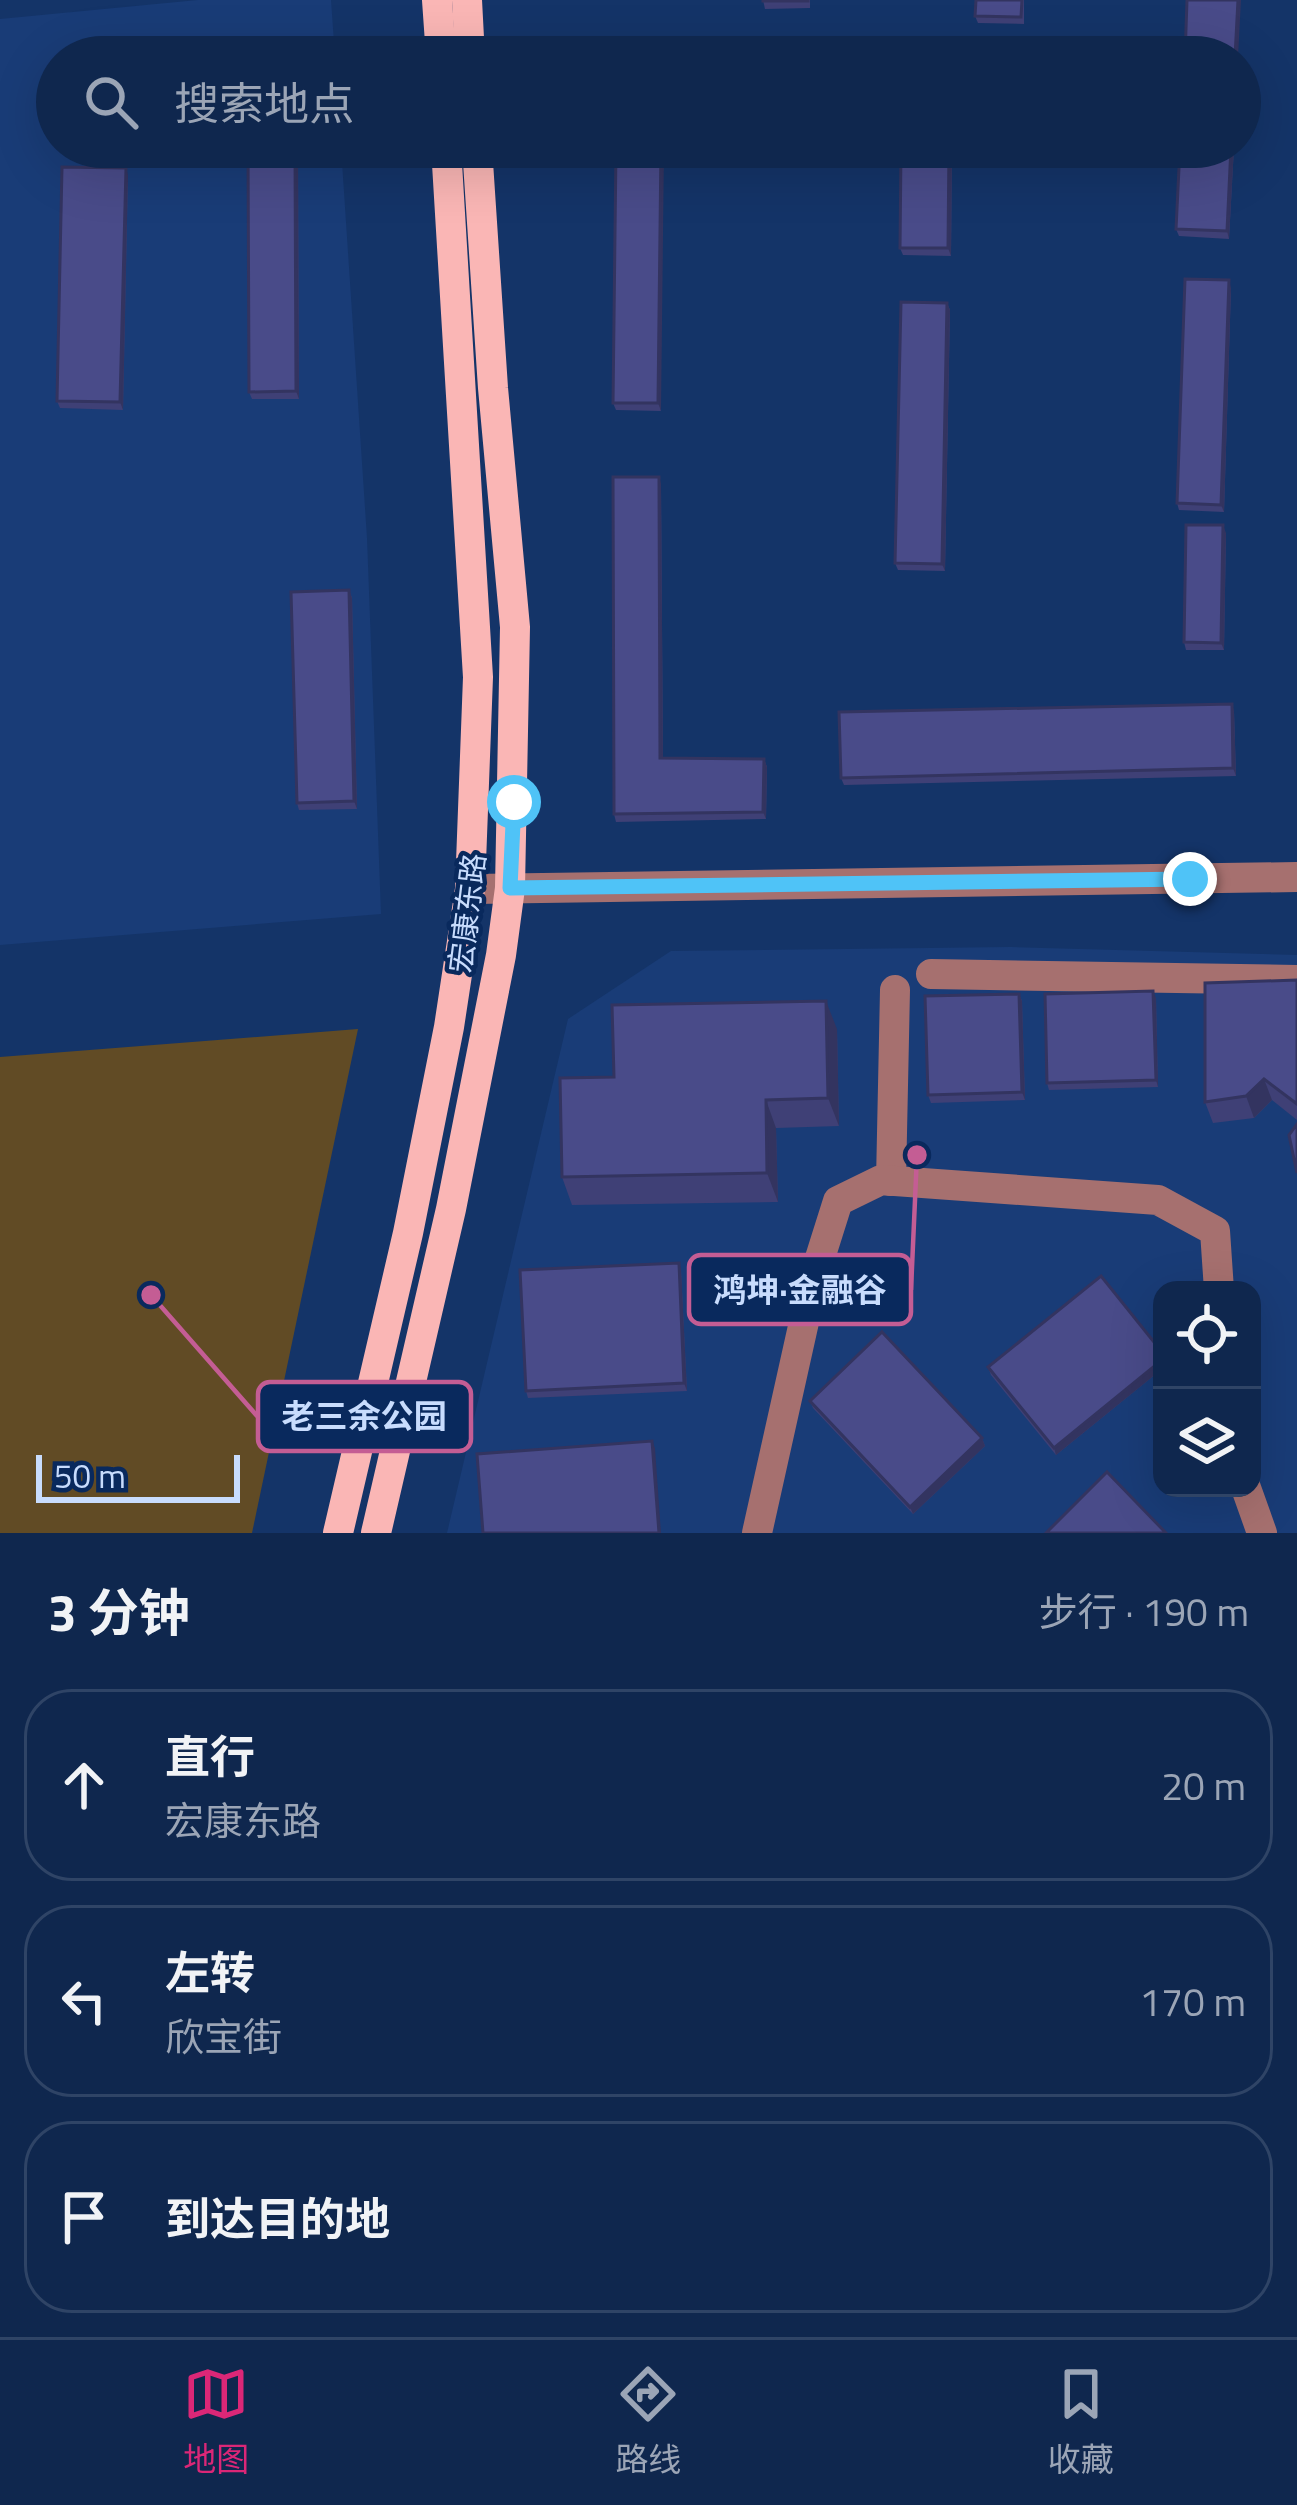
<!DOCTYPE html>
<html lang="zh">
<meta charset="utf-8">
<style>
body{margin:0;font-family:"Titillium Web","Noto Sans SC",sans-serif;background:#1d3358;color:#f1f3f6}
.controls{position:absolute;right:36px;bottom:36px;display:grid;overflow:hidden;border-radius:24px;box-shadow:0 12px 48px #0002}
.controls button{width:108px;height:108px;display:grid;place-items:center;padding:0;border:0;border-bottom:3px solid #2f4466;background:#0f274e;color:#f1f3f6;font:60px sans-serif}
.scale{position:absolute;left:36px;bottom:30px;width:204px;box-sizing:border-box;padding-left:12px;border:6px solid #c8dcfd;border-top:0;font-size:33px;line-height:42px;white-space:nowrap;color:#c8dcfd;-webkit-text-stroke:9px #09295d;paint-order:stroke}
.stop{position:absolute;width:36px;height:36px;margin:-27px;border:9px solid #4fc3f7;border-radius:50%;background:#fff}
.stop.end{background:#4fc3f7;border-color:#fff;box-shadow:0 3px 12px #0008}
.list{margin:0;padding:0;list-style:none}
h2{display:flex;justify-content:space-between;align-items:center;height:156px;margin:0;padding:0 48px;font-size:51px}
h2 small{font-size:39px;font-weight:400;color:#9ba5b6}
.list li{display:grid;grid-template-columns:78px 1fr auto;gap:36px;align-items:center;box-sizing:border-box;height:192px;margin:0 24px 24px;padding:0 24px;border:3px solid #2f4466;border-radius:48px}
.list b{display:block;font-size:45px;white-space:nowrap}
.list p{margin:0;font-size:39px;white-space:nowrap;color:#9ba5b6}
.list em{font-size:39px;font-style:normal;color:#9ba5b6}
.icon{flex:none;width:66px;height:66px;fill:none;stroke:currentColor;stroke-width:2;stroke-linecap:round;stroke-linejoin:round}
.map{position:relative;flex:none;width:1297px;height:1533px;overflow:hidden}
.search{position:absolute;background:#0f274e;box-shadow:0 12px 48px #0002;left:36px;right:36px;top:36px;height:132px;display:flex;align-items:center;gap:30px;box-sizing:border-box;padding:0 42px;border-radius:66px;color:#9ba5b6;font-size:45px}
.sheet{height:804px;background:#0f274e}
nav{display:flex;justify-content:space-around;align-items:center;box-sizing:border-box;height:168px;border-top:3px solid #2f4466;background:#0f274e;font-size:33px;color:#9ba5b6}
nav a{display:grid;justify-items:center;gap:6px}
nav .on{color:#db2777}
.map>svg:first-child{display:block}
.built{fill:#193c77;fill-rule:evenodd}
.green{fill:#614b25}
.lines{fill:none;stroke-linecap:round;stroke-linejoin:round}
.minor{stroke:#a6706f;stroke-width:30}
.major{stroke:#fab6b5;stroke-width:30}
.wall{fill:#3f4076}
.shaded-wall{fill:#333460}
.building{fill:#494b89;stroke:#333460;stroke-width:3}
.route{stroke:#4fc3f7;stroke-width:15}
.labels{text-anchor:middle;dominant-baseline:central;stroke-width:9;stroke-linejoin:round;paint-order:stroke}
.street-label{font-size:30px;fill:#c8dcfd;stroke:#09295d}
.leader{fill:none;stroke:#c45d94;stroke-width:4.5}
.callout-dot{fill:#c45d94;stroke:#09295d;stroke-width:4.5}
.callout{fill:#09295d;stroke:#c45d94;stroke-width:4.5}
.callout-label{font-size:33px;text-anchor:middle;font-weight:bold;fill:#c8dcfd}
</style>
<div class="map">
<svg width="1297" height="1533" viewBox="0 0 1297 1533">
<rect width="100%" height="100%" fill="#143468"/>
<!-- built -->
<g class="built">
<path d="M 198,0 L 331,0 L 335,57 L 57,57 L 57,147 L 341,147 L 367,538 L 381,914 L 0,945 L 0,19 Z"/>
<path d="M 1011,947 L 1297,955 L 1297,1533 L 447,1533 L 568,1019 L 671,951 ZM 1162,1290 L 1252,1290 L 1252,1488 L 1162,1488 Z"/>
</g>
<!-- green -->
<path class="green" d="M 358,1029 L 252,1533 L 0,1533 L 0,1057 Z"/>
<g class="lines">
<!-- minor -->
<g class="minor">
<path d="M 470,889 L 1297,877"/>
<path d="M 931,974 L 1297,980"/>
<path d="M 891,1181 L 895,990"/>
<path d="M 1246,1488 L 1262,1533"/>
<path d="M 757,1533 L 814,1277 L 838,1201 L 881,1180 L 1158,1200 L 1215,1231 L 1219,1290"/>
</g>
<!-- major -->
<g class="major">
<path d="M 437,0 L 441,57"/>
<path d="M 467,0 L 470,57"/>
<path d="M 338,1533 L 408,1233 L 449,1027 L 470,889 L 478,677 L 446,147"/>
<path d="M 376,1533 L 451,1209 L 501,955 L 510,888 L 515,627 L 493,388 L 477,147"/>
</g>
</g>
<!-- wall -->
<g class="wall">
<path d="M 763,0 L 810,0 L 810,8 L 765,9 Z"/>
<path d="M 976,0 L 1024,0 L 1024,24 L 978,23 L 975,16 Z"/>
<path d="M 616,147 L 661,411 L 616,410 L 613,403 Z"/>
<path d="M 952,147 L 951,256 L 903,255 L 900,248 Z"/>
<path d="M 1180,147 L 1234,147 L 1229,239 L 1179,236 L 1176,229 Z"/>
<path d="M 298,150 L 299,399 L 252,399 L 249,392 Z"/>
<path d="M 128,175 L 123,410 L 60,408 L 57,401 Z"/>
<path d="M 1231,288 L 1224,512 L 1179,510 L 1177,503 Z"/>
<path d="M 947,303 L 950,310 L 945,571 L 898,570 L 895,563 Z"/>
<path d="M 661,484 L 663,759 L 764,759 L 767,767 L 766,819 L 616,822 L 614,814 Z"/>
<path d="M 1226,533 L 1224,650 L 1186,650 L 1184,642 Z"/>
<path d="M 349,590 L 352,598 L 357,809 L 299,810 L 297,803 Z"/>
<path d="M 1234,711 L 1236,776 L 844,785 L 841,778 Z"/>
<path d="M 1297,980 L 1297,1120 L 1272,1100 L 1254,1118 L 1213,1123 L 1205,1102 Z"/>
<path d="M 1019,994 L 1022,1001 L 1025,1100 L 931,1103 L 928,1095 Z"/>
<path d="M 1156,998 L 1158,1087 L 1049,1090 L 1047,1083 Z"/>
<path d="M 837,1029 L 839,1126 L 776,1128 L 778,1202 L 572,1205 L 562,1177 L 614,1077 Z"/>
<path d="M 681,1270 L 687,1391 L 528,1398 L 526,1391 Z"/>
<path d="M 1162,1352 L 1162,1369 L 1056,1455 L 991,1375 L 988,1367 Z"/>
<path d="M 810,1401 L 982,1438 L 985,1446 L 913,1514 L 813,1408 Z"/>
</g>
<!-- shaded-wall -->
<g class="shaded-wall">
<path d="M 1238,0 L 1241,0 L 1238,57 L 1235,57 Z"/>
<path d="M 295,147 L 298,150 L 299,399 L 296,391 Z"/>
<path d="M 661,147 L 664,147 L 661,411 L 658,403 Z"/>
<path d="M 949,147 L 952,147 L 951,256 L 948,248 Z"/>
<path d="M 1231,147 L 1234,147 L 1229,239 L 1227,231 Z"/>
<path d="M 126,168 L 128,175 L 123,410 L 120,402 Z"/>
<path d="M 1229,280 L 1231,288 L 1224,512 L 1221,505 Z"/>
<path d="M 947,303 L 950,310 L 945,571 L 942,564 Z"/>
<path d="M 659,477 L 661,484 L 663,766 L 660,758 Z"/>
<path d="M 1223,525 L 1226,533 L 1224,650 L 1221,643 Z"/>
<path d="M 349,590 L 352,598 L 357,809 L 354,801 Z"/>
<path d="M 1232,704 L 1234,711 L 1236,776 L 1233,768 Z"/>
<path d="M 764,759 L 767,767 L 766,819 L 763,812 Z"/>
<path d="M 1153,991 L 1156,998 L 1158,1087 L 1156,1080 Z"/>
<path d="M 1019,994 L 1022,1001 L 1025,1100 L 1022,1092 Z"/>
<path d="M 826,1001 L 837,1029 L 839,1126 L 828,1098 Z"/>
<path d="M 1264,1079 L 1272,1100 L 1254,1118 L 1246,1096 Z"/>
<path d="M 766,1100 L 776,1128 L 778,1202 L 767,1173 Z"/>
<path d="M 679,1263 L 681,1270 L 687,1391 L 684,1383 Z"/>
<path d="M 1162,1360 L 1162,1369 L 1056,1455 L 1054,1448 Z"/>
<path d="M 982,1438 L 985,1446 L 913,1514 L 910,1507 Z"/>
<path d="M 652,1441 L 655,1448 L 661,1533 L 659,1533 Z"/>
</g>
<!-- building -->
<g class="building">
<rect x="763" y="0" width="45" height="1"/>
<path d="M 976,0 L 1022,0 L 1021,17 L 975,16 Z"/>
<path d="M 1187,0 L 1238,0 L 1235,57 L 1185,57 Z"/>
<path d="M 248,147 L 295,147 L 296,391 L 249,392 Z"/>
<path d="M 616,147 L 661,147 L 658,403 L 613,403 Z"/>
<path d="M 901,147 L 949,147 L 948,248 L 900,248 Z"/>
<path d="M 1180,147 L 1231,147 L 1227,231 L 1176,229 Z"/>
<path d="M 62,167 L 126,168 L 120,402 L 57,401 Z"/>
<path d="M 1185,279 L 1229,280 L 1221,505 L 1177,503 Z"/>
<path d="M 901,302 L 947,303 L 942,564 L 895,563 Z"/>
<path d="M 613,477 L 659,477 L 660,758 L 764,759 L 763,812 L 614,814 Z"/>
<path d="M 1186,525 L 1223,525 L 1221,643 L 1184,642 Z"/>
<path d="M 349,590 L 354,801 L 297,803 L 291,592 Z"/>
<path d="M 1232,704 L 1233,768 L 841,778 L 839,712 Z"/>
<path d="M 1297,980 L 1297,1104 L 1264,1079 L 1246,1096 L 1205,1102 L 1205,983 Z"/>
<path d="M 1153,991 L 1156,1080 L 1047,1083 L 1045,994 Z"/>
<path d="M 1019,994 L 1022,1092 L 928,1095 L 925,996 Z"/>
<path d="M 826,1001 L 828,1098 L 766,1100 L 767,1173 L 562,1177 L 560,1078 L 614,1077 L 612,1005 Z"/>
<path d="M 1297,1124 L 1297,1173 L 1289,1135 Z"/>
<path d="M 679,1263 L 684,1383 L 526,1391 L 520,1270 Z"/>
<path d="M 1101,1276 L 1162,1352 L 1162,1360 L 1054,1448 L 988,1367 Z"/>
<path d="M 882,1332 L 982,1438 L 910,1507 L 810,1401 Z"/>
<path d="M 652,1441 L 659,1533 L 483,1533 L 477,1454 Z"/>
<path d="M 1107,1472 L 1166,1533 L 1046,1533 Z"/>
</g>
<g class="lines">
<!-- route -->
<path class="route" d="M 514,802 L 510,888 L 1190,879"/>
</g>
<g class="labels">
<!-- street labels -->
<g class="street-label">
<text transform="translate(467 913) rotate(-83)">宏康东路</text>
</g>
</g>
<!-- callouts -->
<path class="leader" d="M917 1155L911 1290M151 1295L258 1417"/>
<g class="callout-dot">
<circle cx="917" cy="1155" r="12"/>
<circle cx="151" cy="1295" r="12"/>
</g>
<g class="callout">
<rect x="689" y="1255" width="222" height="69" rx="12"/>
<rect x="258" y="1382" width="213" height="69" rx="12"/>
</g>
<g class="callout-label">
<text x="800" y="1302">鸿坤·金融谷</text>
<text x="364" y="1428">老三余公园</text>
</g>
</svg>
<div class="controls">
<button><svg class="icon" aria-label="locate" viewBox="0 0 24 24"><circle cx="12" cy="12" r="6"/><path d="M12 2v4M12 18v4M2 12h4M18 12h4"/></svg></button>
<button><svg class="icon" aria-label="layers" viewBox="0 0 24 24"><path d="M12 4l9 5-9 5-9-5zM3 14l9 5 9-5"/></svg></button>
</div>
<div class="scale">50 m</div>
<div class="stop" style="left:514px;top:802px"></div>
<div class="stop end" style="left:1190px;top:879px"></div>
<div class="search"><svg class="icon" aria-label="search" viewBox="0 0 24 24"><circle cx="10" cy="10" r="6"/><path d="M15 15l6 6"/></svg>搜索地点</div>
</div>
<section class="sheet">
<h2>3 分钟<small>步行 · 190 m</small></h2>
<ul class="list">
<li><svg class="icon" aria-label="ahead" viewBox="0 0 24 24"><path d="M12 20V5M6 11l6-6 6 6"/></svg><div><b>直行</b><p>宏康东路</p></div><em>20 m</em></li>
<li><svg class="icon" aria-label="left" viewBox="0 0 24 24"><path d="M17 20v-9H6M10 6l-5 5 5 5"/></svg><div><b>左转</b><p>欣宝街</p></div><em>170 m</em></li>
<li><svg class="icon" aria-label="arrive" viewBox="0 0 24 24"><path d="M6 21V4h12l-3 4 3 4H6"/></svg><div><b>到达目的地</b></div></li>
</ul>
</section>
<nav>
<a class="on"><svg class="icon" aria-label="map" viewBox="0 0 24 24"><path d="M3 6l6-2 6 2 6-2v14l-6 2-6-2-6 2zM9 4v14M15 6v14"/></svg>地图</a>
<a><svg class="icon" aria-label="directions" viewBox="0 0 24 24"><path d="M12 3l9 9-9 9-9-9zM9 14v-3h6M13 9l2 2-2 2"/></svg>路线</a>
<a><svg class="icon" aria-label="saved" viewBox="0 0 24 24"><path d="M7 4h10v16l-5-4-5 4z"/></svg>收藏</a>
</nav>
